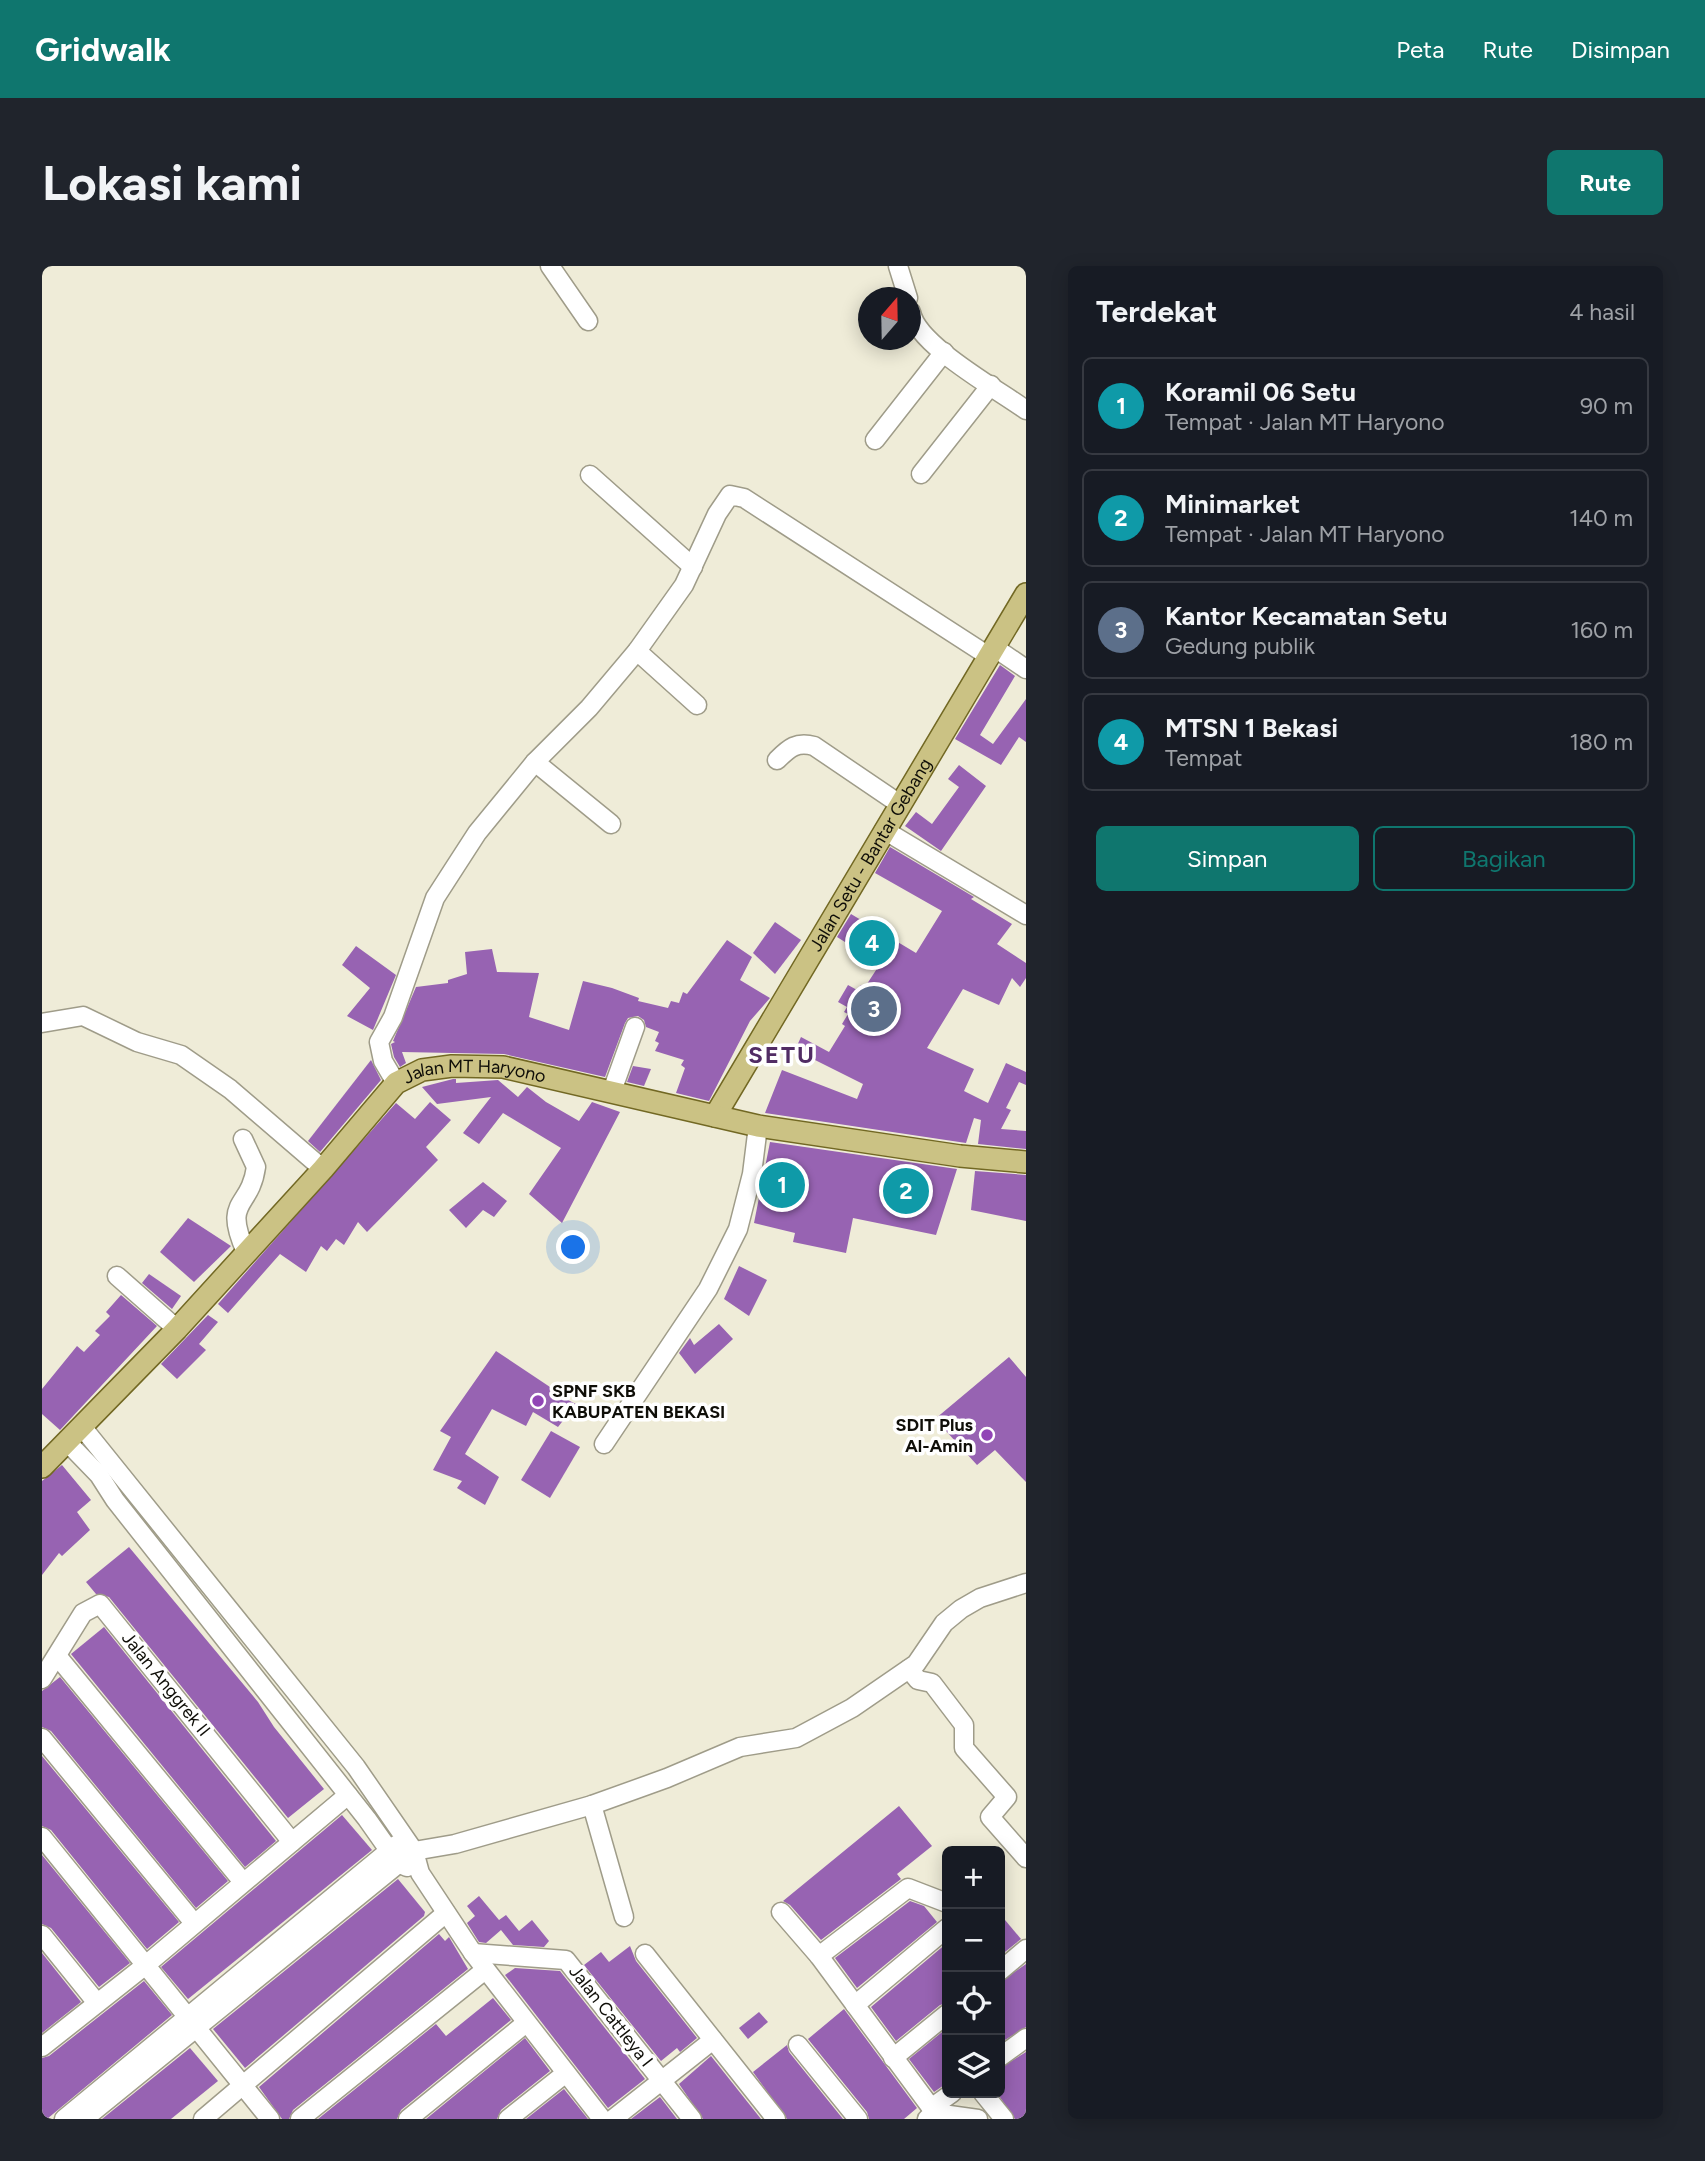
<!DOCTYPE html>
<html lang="id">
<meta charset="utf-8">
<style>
body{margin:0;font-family:Figtree,sans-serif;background:#20242c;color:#f1f3f6}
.controls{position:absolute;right:21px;bottom:21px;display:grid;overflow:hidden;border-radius:10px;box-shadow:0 4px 18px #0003}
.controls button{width:63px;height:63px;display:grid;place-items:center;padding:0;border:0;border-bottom:2px solid #363941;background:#171b24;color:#f1f3f6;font:35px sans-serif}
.compass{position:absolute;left:816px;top:21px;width:63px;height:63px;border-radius:50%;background:#171b24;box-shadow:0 4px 18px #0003;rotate:20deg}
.you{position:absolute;left:532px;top:982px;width:24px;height:24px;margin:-18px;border:5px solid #fff;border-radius:50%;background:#1a73e8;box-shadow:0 0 0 10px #1a73e833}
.badge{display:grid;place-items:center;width:46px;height:46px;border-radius:50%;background:#0f766e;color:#fff;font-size:23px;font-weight:700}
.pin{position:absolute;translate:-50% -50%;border:4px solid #fff;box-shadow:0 2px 7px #0006}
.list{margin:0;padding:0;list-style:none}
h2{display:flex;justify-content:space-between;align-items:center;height:91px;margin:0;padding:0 28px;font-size:30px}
h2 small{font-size:23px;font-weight:400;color:#9ea1a6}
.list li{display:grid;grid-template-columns:46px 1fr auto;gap:21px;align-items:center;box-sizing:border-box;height:98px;margin:0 14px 14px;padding:0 14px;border:2px solid #363941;border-radius:10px}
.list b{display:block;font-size:26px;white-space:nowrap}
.list p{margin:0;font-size:23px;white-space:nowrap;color:#9ea1a6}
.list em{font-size:23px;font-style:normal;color:#9ea1a6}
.actions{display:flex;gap:14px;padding:21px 28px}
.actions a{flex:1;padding:16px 0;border:2px solid #0f766e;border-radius:10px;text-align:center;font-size:24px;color:#0f766e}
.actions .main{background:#0f766e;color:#fff}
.icon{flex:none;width:38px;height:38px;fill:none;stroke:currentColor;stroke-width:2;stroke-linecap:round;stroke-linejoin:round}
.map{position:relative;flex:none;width:984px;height:1853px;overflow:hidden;border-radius:10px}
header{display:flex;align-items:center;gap:42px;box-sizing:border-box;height:98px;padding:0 35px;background:#0f766e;color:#fff}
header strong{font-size:33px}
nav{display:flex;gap:38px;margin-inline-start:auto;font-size:24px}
.intro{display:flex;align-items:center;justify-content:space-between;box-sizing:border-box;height:168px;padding:0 42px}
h1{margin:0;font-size:49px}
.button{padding:18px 32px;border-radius:10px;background:#0f766e;color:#fff;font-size:24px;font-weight:700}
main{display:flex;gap:42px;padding:0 42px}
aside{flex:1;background:#171b24;border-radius:10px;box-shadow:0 4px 18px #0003}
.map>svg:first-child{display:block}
.building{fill:#9763b2}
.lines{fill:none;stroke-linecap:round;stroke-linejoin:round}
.minor-casing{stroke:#9f9c89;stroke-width:21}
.major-casing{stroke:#726823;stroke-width:24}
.minor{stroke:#fff;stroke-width:18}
.major{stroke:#cbc284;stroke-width:21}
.poi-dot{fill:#9145b6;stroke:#fff;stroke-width:2.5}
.labels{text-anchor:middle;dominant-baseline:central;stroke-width:7;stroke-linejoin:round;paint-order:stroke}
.street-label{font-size:18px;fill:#0f0e08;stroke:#fff}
.poi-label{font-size:18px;font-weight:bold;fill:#0f0e08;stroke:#fff;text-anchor:start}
.district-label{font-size:24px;font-weight:bold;letter-spacing:2px;fill:#512c64;stroke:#fff}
</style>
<header>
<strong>Gridwalk</strong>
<nav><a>Peta</a><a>Rute</a><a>Disimpan</a></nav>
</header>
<div class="intro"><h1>Lokasi kami</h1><a class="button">Rute</a></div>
<main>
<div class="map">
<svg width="984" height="1853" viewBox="0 0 984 1853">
<rect width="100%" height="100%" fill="#efecd8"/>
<!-- building -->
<g class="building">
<path d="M 958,399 L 973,410 L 938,469 L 951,478 L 984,433 L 984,476 L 977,471 L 959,499 L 913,473 Z"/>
<path d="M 917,499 L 944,520 L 899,585 L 863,560 L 874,546 L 890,558 L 917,521 L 906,513 Z"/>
<path d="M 848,581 L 932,631 L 929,633 L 970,658 L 955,678 L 984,697 L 984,712 L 978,721 L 970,712 L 957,739 L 921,723 L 885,782 L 932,803 L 922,825 L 946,837 L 964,797 L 984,806 L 984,819 L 977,816 L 964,842 L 969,844 L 959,863 L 984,865 L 984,883 L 936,878 L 939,854 L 932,852 L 924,877 L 723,847 L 740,804 L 815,833 L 821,818 L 753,784 L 759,771 L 787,786 L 803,760 L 800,758 L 806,748 L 802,746 L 805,741 L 796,736 L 806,719 L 815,724 L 819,719 L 823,721 L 838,698 L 795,671 L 809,648 L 874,687 L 900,645 L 833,607 Z"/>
<path d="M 733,656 L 759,674 L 733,708 L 711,687 Z"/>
<path d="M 685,674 L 710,691 L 698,714 L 728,732 L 708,755 L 667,835 L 634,827 L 643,802 L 639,799 L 642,794 L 613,785 L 617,777 L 613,775 L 617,766 L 604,761 L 602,754 L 596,750 L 586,752 L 583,757 L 563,811 L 462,788 L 360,786 L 364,797 L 358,801 L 352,791 L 349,778 L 353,776 L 351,775 L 374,721 L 406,717 L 406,714 L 425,708 L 423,686 L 450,683 L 455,706 L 497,707 L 487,751 L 527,764 L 541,715 L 570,722 L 597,732 L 596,735 L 626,742 L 629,735 L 637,737 L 641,726 L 645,728 Z"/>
<path d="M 314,680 L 354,709 L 331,764 L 305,750 L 328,722 L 300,699 Z"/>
<path d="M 329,794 L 339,814 L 278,886 L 266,875 Z"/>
<path d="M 591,800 L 609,803 L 602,820 L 585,816 Z"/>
<path d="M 411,813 L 414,813 L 414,817 L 456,814 L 476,831 L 485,821 L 504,836 L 537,855 L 550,836 L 578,846 L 520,957 L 487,928 L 519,882 L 461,847 L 437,878 L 421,867 L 449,831 L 395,838 L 380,821 Z"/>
<path d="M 388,836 L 409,854 L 384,881 L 396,894 L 325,966 L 316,956 L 302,979 L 294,973 L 285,985 L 279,980 L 264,1006 L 238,988 L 186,1047 L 176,1038 L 354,837 L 373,853 Z"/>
<path d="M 728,876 L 915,903 L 894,969 L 811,952 L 804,987 L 751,976 L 753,967 L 712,957 Z"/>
<path d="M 933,905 L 984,909 L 984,955 L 929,944 Z"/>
<path d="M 441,916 L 465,935 L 452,951 L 441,944 L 424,962 L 407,944 Z"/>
<path d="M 146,952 L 189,980 L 152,1016 L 118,986 Z"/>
<path d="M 697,1000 L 725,1014 L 707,1050 L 682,1033 Z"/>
<path d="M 107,1008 L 139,1030 L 130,1043 L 100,1017 Z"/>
<path d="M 79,1029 L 115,1060 L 18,1164 L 0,1148 L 0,1123 L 35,1080 L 42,1086 L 58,1069 L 53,1065 L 68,1050 L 64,1046 Z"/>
<path d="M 166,1049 L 176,1056 L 157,1078 L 164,1084 L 135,1113 L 119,1098 Z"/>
<path d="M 677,1058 L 691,1073 L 653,1108 L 637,1087 L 648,1072 L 652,1079 Z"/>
<path d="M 454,1085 L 511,1123 L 513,1117 L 526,1125 L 522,1132 L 534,1138 L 516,1161 L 491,1146 L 484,1160 L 450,1143 L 423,1188 L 457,1211 L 443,1239 L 415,1222 L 420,1215 L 391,1204 L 409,1171 L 398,1165 Z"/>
<path d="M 967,1091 L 984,1111 L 984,1216 L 953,1184 L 935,1199 L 893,1153 Z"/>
<path d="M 509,1165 L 538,1181 L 508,1232 L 479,1214 Z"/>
<path d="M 20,1199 L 49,1234 L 35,1246 L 48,1264 L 20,1290 L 17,1287 L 0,1309 L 0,1215 Z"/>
<path d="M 87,1281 L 216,1436 L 232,1461 L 282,1523 L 246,1552 L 67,1331 L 54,1328 L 44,1316 Z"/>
<path d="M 62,1361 L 234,1575 L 203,1601 L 29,1388 Z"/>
<path d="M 18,1411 L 186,1615 L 154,1642 L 9,1465 L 0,1461 L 0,1425 Z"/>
<path d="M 0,1490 L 137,1656 L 105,1683 L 9,1564 L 0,1560 Z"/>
<path d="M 857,1540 L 890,1580 L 855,1608 L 859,1613 L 779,1674 L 748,1639 L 741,1635 Z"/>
<path d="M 300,1549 L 330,1584 L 146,1733 L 119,1701 Z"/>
<path d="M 0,1589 L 88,1697 L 57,1721 L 9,1662 L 0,1658 Z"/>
<path d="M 356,1613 L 383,1646 L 382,1650 L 203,1802 L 171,1763 Z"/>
<path d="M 437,1630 L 457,1654 L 464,1649 L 477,1665 L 490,1654 L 507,1675 L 502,1681 L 471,1679 L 459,1664 L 444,1677 L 437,1676 L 425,1657 L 433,1650 L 425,1640 Z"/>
<path d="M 868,1635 L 882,1640 L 895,1656 L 815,1722 L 793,1692 Z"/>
<path d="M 958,1648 L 979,1673 L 958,1690 Z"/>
<path d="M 397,1668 L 403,1675 L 407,1671 L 426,1703 L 251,1844 L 247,1853 L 240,1853 L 217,1821 Z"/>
<path d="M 905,1677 L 905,1737 L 898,1739 L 854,1775 L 829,1741 Z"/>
<path d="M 588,1680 L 594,1695 L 655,1772 L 638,1786 L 635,1782 L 619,1795 L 542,1699 L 559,1686 L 567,1696 Z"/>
<path d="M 0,1687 L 39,1736 L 0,1767 Z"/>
<path d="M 984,1698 L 984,1761 L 958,1777 L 958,1716 Z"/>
<path d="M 473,1702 L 518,1705 L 603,1813 L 566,1842 L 463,1709 Z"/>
<path d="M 102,1715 L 130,1749 L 5,1853 L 0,1853 L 0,1792 L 7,1790 Z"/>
<path d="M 451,1732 L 469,1754 L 359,1844 L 355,1853 L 276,1853 L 394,1758 L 404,1770 Z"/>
<path d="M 802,1743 L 875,1842 L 862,1853 L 827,1853 L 825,1846 L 766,1773 Z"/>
<path d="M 717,1746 L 726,1756 L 706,1773 L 697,1762 Z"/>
<path d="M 905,1762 L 905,1817 L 892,1826 L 867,1793 Z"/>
<path d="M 483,1772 L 508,1805 L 459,1844 L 455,1853 L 384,1853 Z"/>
<path d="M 745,1779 L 747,1786 L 801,1853 L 745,1853 L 711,1806 Z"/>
<path d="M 148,1782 L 176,1815 L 129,1853 L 60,1853 Z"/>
<path d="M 984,1786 L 984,1853 L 973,1853 L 955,1827 L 958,1802 Z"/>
<path d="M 669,1790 L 719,1853 L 661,1853 L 637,1818 Z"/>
<path d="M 522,1823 L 546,1853 L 484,1853 Z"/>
<path d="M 618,1831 L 635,1853 L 589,1853 Z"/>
</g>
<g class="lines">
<defs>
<g id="minor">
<path d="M 508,0 L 546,55"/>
<path d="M 856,0 L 866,32"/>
<path d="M 869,46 C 875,79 955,123 984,144"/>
<path d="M 833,174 L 902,86"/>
<path d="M 879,208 L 949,119"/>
<path d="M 548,209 L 651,301"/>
<path d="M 953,382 L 984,403"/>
<path d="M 595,385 L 655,439"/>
<path d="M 735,494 C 747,482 755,475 772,480 L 859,539"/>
<path d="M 493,496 L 569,558"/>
<path d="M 842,564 L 984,649"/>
<path d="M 0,757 L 41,750 L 95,776 L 139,789 L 188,823 L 281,903"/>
<path d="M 354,817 L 341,795 L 337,776 L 351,751 L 393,632 L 413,601 L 435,567 L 493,496 L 547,442 L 595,385 L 642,319 L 675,248 L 688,229 L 702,232 L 948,391"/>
<path d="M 570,825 L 593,761"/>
<path d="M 201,873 L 214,901 C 208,944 180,932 204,986"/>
<path d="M 75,1010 L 135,1063"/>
<path d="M 41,1162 L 314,1501 L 372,1585 L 378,1607 L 431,1687 L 560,1853"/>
<path d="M 26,1177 L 57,1209 L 73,1234 L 325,1553 L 356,1597 L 365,1601"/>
<path d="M 562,1178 L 666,1023 L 696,963 L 710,908 L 716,860"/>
<path d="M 16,1391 L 201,1616"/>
<path d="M 867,1403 L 876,1414 L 890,1417 L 922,1459 L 922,1482 L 965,1531 L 948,1551 L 984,1592"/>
<path d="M 0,1413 L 41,1347 L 58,1338 L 250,1576"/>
<path d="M 0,1472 L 152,1657"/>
<path d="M 550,1539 L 582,1651"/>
<path d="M 0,1571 L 228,1853"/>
<path d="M 739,1646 L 777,1690 L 893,1847"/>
<path d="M 0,1669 L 55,1737"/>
<path d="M 431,1687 L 524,1694 L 650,1853"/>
<path d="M 603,1688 L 734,1853"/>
<path d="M 777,1690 L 866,1622 L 905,1637"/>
<path d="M 958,1705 L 984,1683"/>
<path d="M 813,1739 L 905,1662"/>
<path d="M 756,1779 L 816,1853"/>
<path d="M 0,1781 L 105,1698 L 306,1529"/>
<path d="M 958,1791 L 984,1772"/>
<path d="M 851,1792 L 905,1748"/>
<path d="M 941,1827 L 962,1853"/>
<path d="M 889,1842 L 910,1827"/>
<path d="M 22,1853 L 354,1579"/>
<path d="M 42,1853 L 372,1585 L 413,1578 L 550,1539 L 625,1512 L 698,1481 L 754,1472 L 810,1442 L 874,1398 L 902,1357 L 919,1343 L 938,1332 L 984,1317"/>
<path d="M 161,1853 L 404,1647"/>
<path d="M 258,1853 L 443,1704"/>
<path d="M 366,1853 L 484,1757"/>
<path d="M 466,1853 L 524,1807"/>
<path d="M 571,1853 L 671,1774"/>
<path d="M 885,1853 L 893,1847 L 936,1853"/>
</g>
<g id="major">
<path id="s1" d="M 673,850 L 984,328"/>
<path id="s2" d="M 0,1201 L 135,1063 L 281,903 L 354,817 L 380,804 L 410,800 L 461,801 L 716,860 L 918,890 L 984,896"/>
</g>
</defs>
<!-- minor casing -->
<use href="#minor" class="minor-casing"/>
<!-- major casing -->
<use href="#major" class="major-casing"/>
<!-- minor -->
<use href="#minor" class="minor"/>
<!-- major -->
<use href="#major" class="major"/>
</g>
<!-- markers -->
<g class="poi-dot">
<circle cx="496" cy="1135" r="7"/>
<circle cx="945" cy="1169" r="7"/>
</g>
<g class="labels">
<!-- street labels -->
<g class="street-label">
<text stroke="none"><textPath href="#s1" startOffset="304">Jalan Setu - Bantar Gebang</textPath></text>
<text stroke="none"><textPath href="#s2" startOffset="604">Jalan MT Haryono</textPath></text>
<text transform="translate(124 1418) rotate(51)">Jalan Anggrek II</text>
<text transform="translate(569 1750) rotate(52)">Jalan Cattleya I</text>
</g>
<!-- poi labels -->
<g class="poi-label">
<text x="510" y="1125">SPNF SKB<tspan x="510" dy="21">KABUPATEN BEKASI</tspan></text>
<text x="931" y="1159" text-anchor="end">SDIT Plus<tspan x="931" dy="21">Al-Amin</tspan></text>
</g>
<!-- district labels -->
<g class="district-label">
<text x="740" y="788">SETU</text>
</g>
</g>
</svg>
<div class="controls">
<button>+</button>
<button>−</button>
<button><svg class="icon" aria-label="locate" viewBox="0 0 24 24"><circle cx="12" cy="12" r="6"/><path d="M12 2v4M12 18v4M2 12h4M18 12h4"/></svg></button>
<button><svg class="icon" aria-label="layers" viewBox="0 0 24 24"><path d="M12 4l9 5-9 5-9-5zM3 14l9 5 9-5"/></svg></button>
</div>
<svg class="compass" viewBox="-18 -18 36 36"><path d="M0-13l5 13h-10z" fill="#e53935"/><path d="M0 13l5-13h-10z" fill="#9ea1a6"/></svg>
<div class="you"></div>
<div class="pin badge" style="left:740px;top:919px;background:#0f9aa8">1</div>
<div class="pin badge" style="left:864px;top:925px;background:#0f9aa8">2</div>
<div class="pin badge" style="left:832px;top:743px;background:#5c6f8a">3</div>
<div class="pin badge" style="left:830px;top:677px;background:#0f9aa8">4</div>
</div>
<aside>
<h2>Terdekat<small>4 hasil</small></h2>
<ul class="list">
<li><span class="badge" style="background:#0f9aa8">1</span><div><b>Koramil 06 Setu</b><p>Tempat · Jalan MT Haryono</p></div><em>90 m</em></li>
<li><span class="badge" style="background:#0f9aa8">2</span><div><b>Minimarket</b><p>Tempat · Jalan MT Haryono</p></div><em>140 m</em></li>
<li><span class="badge" style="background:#5c6f8a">3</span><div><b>Kantor Kecamatan Setu</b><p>Gedung publik</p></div><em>160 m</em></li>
<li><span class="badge" style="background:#0f9aa8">4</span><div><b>MTSN 1 Bekasi</b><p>Tempat</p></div><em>180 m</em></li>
</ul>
<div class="actions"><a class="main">Simpan</a><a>Bagikan</a></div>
</aside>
</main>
